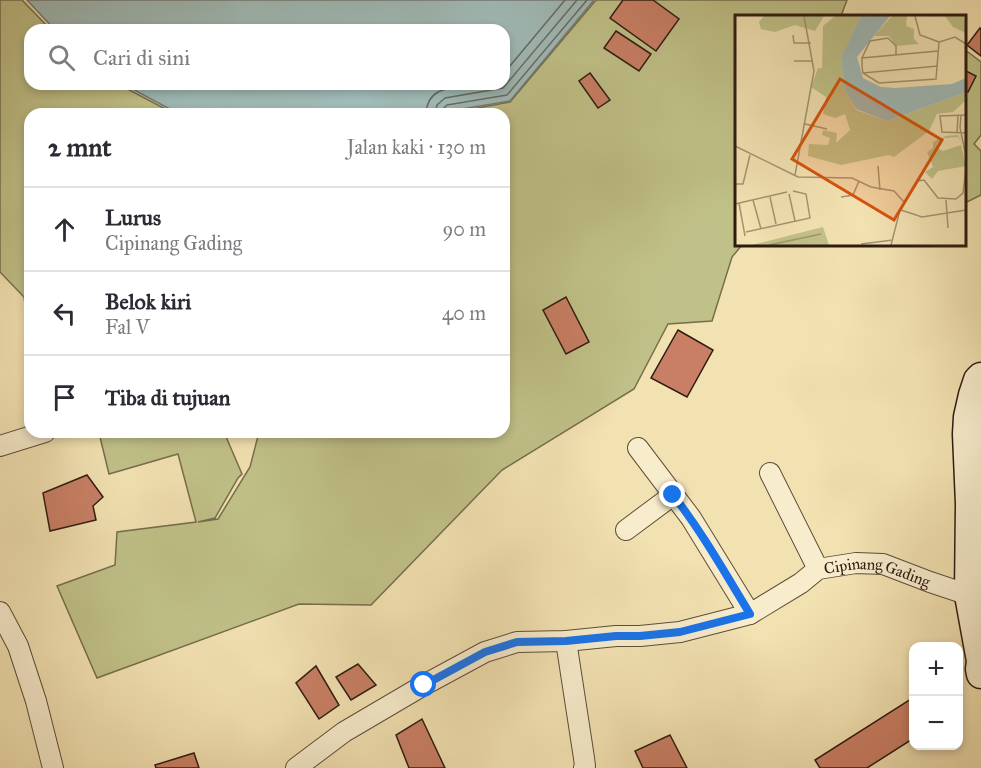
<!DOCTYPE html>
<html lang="id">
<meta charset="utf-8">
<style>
body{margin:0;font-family:"IM FELL Great Primer",serif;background:#f7f7f7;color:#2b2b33}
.controls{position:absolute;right:18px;bottom:18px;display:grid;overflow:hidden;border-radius:12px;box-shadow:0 3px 9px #0003}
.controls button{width:54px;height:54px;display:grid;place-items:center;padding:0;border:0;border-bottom:2px solid #e1e1e2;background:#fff;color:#2b2b33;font:30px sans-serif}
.stop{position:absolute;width:18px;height:18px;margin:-14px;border:4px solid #1a73e8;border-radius:50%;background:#fff}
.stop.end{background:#1a73e8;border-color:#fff;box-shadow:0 2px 6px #0008}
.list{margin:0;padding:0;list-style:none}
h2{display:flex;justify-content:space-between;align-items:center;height:78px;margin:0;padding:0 24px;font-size:26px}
h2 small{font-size:20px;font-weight:400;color:#7c7c81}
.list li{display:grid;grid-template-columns:39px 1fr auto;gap:18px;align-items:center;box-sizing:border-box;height:84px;padding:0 24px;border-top:2px solid #e1e1e2}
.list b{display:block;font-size:22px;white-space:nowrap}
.list p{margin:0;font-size:20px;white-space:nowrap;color:#7c7c81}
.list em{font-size:20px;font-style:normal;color:#7c7c81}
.icon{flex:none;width:33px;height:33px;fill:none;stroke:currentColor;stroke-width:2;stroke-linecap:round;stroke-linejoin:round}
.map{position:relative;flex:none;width:981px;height:768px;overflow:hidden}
.search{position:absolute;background:#fff;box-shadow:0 3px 9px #0003;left:24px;top:24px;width:486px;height:66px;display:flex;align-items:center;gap:15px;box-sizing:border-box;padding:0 21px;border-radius:18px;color:#7c7c81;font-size:22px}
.panel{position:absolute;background:#fff;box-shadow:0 3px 9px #0003;left:24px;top:108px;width:486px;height:330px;border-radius:18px}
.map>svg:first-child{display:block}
.green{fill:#c0c188;stroke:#776e4c;stroke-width:1.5}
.water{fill:#a0bbb8;stroke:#727b75;stroke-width:1.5}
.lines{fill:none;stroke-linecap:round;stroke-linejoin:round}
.shore{stroke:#676c64;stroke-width:1.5}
.building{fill:#c97f65;stroke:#2e1c10;stroke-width:1.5}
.street-casing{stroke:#5f4d38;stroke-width:22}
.secondary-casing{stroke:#2e1c10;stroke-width:31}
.street{stroke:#f7eccc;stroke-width:20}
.secondary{stroke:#f7eccc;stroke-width:28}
.route{stroke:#1a73e8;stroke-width:8}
.labels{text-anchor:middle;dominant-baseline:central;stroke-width:4.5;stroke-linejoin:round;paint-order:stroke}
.street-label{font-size:16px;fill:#2e1c10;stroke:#f7eccc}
.inset-road{fill:none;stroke:#a49271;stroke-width:1.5}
.view{fill:#d5530c;fill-opacity:0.15;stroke:#d5530c;stroke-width:3}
.inset-edge{fill:none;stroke:#2e1c10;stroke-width:3}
</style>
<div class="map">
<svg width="981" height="768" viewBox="0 0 981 768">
<rect width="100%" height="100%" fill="#f2e1b1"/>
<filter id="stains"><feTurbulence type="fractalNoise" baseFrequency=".00333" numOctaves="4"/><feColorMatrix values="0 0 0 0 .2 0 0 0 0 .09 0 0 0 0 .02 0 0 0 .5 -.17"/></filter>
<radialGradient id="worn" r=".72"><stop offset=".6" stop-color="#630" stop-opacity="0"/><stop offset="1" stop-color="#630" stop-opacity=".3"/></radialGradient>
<!-- green -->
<g class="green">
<path d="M 0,0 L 22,0 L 51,30 L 30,30 L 30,84 L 118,84 L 175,114 L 30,114 L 30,323 L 28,324 L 24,297 L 0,272 Z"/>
<path d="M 596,0 L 847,0 L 841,16 L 736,16 L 736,244 L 742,245 L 732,257 L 712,321 L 668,324 L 634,389 L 502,470 L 371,605 L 299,604 L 97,678 L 57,586 L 115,565 L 117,532 L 196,522 L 178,454 L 109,474 L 99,433 L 102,432 L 224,432 L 242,474 L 238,478 L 215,518 L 198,522 L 218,519 L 250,467 L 259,432 L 504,432 L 504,114 L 445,114 L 510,102 Z"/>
<path d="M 964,49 L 981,62 L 981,135 L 974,144 L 981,151 L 981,195 L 965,203 Z"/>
</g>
<!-- water -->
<path class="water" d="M 27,0 L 594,0 L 510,101 L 432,114 L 179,114 L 123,84 L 504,84 L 504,30 L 55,30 Z"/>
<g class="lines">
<!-- shore -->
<g class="shore">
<path d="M 504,73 L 565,0"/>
<path d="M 426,114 C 427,86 453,88 474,84"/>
<path d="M 435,114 L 437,105 L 445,98 L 503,88 L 577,0"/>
<path d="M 442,114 L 443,109 L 447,105 L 507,95 L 587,0"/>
</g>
</g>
<!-- building -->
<g class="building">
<path d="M 623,0 L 653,0 L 679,19 L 656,51 L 610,18 Z"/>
<path d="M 980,28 L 981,29 L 981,56 L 967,45 Z"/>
<path d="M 616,31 L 651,54 L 639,71 L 604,48 Z"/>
<path d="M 964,70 L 976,76 L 968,92 L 964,90 Z"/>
<path d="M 590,73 L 610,100 L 598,108 L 579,81 Z"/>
<path d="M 566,297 L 589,342 L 566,354 L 543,310 Z"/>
<path d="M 678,330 L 713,350 L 687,397 L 651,378 Z"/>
<path d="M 87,475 L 103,497 L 93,506 L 96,520 L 50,531 L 43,493 Z"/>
<path d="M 358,664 L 376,685 L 351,700 L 336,677 Z"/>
<path d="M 316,666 L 339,705 L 319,719 L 296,683 Z"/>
<path d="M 914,697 L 914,738 L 867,768 L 820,768 L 815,760 Z"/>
<path d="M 422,719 L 445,768 L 409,768 L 396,735 Z"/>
<path d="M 670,735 L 687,768 L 643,768 L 635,751 Z"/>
<path d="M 194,753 L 199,768 L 156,768 L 155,765 Z"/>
</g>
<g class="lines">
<defs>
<g id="street">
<path d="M 0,446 L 45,432"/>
<path d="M 638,448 L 691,518 L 750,614"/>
<path d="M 770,473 L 818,569"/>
<path d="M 626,530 L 673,495"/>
<path d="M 0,612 L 18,646 L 36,701 L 53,768"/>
<path d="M 566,641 L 584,758 L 585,766 L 584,768"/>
<path id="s1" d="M 296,768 L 344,732 L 424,685 L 485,652 L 517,642 L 566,641 L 616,636 L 640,636 L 680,632 L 750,614 L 801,583 L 818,569 L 856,563 L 883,564 L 930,582 L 969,595"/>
</g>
<path id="secondary" d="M 981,377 L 978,380 L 973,395 L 968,417 L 967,434 L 970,504 L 969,595 L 981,661 L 980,669 L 981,674"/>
</defs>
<!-- street casing -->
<use href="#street" class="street-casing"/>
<!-- secondary casing -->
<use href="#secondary" class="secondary-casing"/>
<!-- street -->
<use href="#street" class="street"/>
<!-- secondary -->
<use href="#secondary" class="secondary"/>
</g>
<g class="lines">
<!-- route -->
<path class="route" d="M 424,685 L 485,652 L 517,642 L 566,641 L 616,636 L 640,636 L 680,632 L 750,614 C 725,573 702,532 673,495"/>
</g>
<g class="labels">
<!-- street labels -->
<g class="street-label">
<text stroke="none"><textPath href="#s1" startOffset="634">Cipinang Gading</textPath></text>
</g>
</g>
<!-- overview -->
<g transform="translate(735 15)">
<rect width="231" height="231" fill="#f2e1b1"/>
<path d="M 29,1 L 89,1 L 80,16 L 60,10 L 40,17 L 26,14 L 24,7 ZM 100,1 L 126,1 L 106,42 L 110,76 L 121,95 L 152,106 L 231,77 L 231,85 L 218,97 L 202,99 L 194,116 L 159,142 L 154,140 L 106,150 L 73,141 L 74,129 L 93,130 L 95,123 L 87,120 L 88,115 L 102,118 L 101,128 L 115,115 L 110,99 L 100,103 L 88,99 L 91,82 L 76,72 L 83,53 L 87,53 L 88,11 ZM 157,1 L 172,1 L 171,11 L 179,14 L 179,24 L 184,29 L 161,31 L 154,21 L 139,21 ZM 210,1 L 229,1 L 231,18 L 218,12 ZM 211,121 L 223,120 L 226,127 L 223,122 L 209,123 L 202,129 L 204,134 L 208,136 L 226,130 L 231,151 L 203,156 L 197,164 L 190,157 L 198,152 L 192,137 L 198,133 L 198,127 ZM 88,212 L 94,230 L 17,230 Z" fill="#c0c188"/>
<path d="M 126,1 L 155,1 L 122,42 L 128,63 L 146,72 L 160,73 L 217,69 L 231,63 L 231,77 L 152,106 L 121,94 L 110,76 L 106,42 Z" fill="#a0bbb8"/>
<path class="inset-road" d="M 180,1 L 185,20 L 204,27M 58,20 L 59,28 L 76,28M 203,36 L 127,43 L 127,51 L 128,58 L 203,51M 127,43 L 135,26 L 153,23 L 161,31 L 161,40M 59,46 L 78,46M 128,58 L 144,68 L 201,64 L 204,27 L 220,22 L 231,29M 226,100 L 225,113 L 231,141M 231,100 L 205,101 L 207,117 L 231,118M 70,109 L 92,114M 222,118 L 223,100M 0,131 L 63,162 L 117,163 L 136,172 L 159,176 L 169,187M 143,151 L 145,175M 60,160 L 79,56 L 69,1M 0,169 L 8,169 L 15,140M 54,179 L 60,206M 35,182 L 41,209M 106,182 L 118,180 L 124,166M 18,185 L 26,214M 211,185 L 213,213M 4,188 L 10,221M 0,189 L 52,177M 166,195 L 187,202 L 231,195M 11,217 L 75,203 L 71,179 L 58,176M 126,229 L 158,225M 34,230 L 86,219M 156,230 L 165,195 L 182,166 L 189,165 L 203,183 L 221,184 L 228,178 L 231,154"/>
<path class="view" d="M 105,64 L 207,125 L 159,205 L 57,144 Z"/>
<rect width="231" height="231" class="inset-edge"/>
</g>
<rect width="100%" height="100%" filter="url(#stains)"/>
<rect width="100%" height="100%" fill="url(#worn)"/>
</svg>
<div class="controls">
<button>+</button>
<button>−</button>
</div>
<div class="stop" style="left:424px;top:685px"></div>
<div class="stop end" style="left:673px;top:495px"></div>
<div class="search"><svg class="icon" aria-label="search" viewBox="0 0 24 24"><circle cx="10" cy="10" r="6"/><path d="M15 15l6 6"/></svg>Cari di sini</div>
<section class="panel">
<h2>2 mnt<small>Jalan kaki · 130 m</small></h2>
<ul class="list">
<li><svg class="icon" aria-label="ahead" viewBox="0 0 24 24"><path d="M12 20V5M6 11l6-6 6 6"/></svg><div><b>Lurus</b><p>Cipinang Gading</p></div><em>90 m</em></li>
<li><svg class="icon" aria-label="left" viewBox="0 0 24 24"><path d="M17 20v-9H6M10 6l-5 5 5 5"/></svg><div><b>Belok kiri</b><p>Fal V</p></div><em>40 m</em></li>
<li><svg class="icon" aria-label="arrive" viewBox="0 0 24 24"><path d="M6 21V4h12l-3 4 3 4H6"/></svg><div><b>Tiba di tujuan</b></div></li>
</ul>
</section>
</div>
